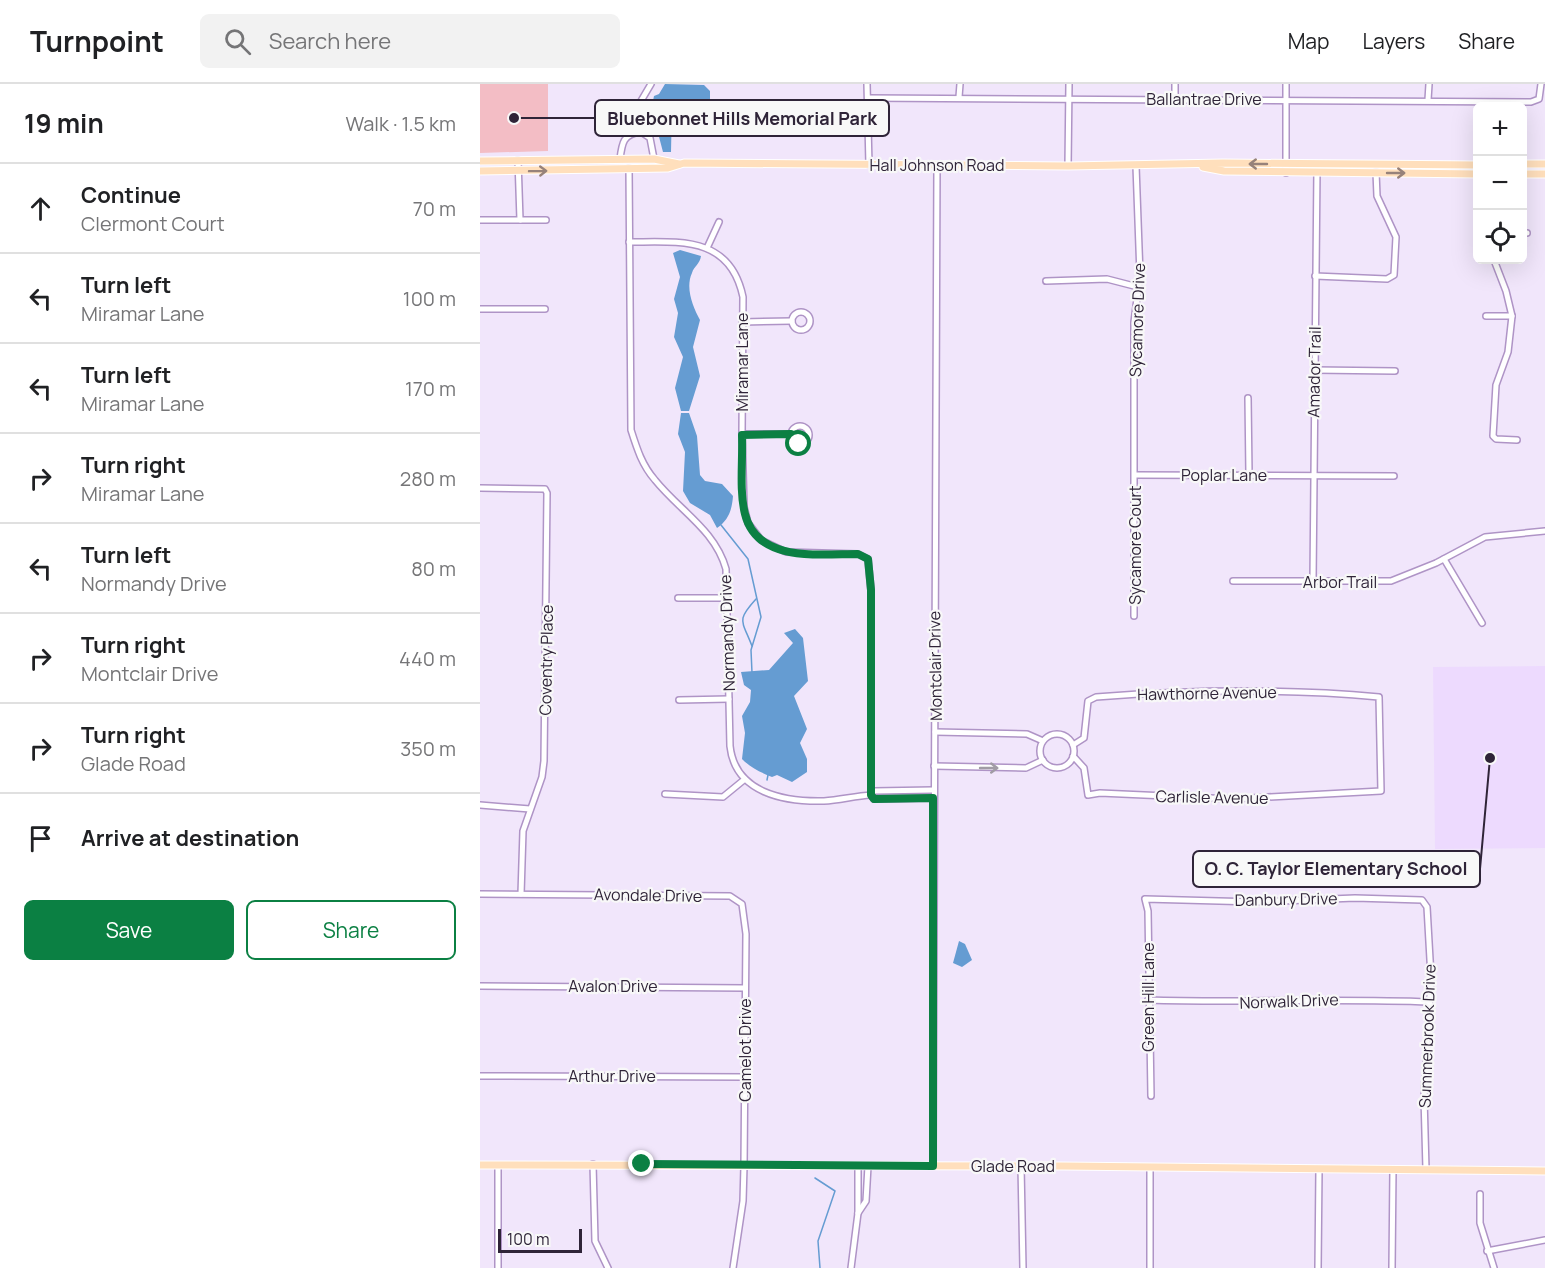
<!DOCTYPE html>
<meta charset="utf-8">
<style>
body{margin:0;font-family:Manrope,sans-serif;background:#f2f2f2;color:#202124}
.controls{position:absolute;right:18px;top:18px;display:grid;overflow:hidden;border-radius:9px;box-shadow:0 6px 24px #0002}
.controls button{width:54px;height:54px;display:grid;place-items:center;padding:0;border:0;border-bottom:2px solid #e0e0e0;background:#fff;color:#202124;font:30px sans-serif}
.scale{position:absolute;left:18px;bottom:15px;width:84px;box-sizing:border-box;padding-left:6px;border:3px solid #2f2438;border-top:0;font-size:16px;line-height:21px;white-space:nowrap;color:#2f2438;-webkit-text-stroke:4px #f8f8f8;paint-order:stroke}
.stop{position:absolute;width:18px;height:18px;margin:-14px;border:4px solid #0b8043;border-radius:50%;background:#fff}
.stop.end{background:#0b8043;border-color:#fff;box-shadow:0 2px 6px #0008}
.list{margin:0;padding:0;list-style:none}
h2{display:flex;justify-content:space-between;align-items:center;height:78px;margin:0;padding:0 24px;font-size:26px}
h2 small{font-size:20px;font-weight:400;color:#757577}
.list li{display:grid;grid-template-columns:39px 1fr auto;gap:18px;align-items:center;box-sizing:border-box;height:90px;padding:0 24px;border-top:2px solid #e0e0e0}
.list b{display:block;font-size:22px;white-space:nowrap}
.list p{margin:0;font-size:20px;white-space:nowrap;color:#757577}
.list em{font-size:20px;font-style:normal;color:#757577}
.actions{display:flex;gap:12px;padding:18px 24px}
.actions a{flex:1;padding:14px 0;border:2px solid #0b8043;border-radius:9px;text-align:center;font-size:21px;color:#0b8043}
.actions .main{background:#0b8043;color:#fff}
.icon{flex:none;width:33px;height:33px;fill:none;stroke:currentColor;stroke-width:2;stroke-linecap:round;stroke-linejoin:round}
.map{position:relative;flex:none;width:1065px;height:1184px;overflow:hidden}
header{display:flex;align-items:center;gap:36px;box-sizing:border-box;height:84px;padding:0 30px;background:#fff;border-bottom:2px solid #e0e0e0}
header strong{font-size:28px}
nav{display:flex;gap:33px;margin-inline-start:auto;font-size:21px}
.search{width:420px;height:54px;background:#f2f2f2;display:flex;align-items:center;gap:15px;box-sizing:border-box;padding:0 21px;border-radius:9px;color:#757577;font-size:22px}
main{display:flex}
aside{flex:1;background:#fff}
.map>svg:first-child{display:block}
.built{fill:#eddafe}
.green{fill:#f3bdc5}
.water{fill:#659cd2}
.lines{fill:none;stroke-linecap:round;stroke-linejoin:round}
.stream{stroke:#659cd2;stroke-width:1.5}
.minor-casing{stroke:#af94c6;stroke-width:8}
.major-casing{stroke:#fff;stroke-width:9}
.minor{stroke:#fff;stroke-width:5}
.major{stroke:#ffdfbc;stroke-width:7}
.oneway{stroke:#97827a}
.oneway2{stroke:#a19ca5}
.route{stroke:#0b8043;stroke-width:8}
.labels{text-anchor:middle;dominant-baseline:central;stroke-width:4.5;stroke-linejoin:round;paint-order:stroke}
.street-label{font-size:16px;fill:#2f2438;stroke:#f8f8f8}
.leader{fill:none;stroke:#2f2438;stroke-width:2}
.callout-dot{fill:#2f2438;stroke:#f8f8f8;stroke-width:2}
.callout{fill:#f8f8f8;stroke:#2f2438;stroke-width:2}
.callout-label{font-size:18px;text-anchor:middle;font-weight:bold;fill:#2f2438}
</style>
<header>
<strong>Turnpoint</strong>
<div class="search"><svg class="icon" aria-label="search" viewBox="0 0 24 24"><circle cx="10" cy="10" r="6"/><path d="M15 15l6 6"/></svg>Search here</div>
<nav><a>Map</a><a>Layers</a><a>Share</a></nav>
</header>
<main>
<aside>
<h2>19 min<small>Walk · 1.5 km</small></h2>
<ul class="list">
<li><svg class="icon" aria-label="ahead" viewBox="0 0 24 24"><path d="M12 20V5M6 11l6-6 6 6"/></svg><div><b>Continue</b><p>Clermont Court</p></div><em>70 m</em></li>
<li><svg class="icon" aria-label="left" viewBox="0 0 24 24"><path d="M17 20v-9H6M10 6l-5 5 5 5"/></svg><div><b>Turn left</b><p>Miramar Lane</p></div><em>100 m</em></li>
<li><svg class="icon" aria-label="left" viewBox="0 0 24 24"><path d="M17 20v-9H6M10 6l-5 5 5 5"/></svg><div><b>Turn left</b><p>Miramar Lane</p></div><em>170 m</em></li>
<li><svg class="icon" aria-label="right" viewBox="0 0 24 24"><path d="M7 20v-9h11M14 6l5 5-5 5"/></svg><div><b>Turn right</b><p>Miramar Lane</p></div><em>280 m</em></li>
<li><svg class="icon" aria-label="left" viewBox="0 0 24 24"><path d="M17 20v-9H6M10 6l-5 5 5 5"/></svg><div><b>Turn left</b><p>Normandy Drive</p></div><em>80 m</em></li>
<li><svg class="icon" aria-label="right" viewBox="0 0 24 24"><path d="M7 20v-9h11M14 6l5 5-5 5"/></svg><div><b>Turn right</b><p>Montclair Drive</p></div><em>440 m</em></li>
<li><svg class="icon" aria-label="right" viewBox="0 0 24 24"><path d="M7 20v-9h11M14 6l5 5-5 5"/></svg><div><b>Turn right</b><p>Glade Road</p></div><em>350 m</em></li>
<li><svg class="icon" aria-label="arrive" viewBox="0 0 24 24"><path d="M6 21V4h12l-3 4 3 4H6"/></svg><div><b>Arrive at destination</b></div></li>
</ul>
<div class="actions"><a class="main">Save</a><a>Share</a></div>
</aside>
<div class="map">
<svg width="1065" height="1184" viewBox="0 0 1065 1184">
<rect width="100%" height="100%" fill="#f1e6fb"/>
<!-- built -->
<path class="built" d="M 1065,582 L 1065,764 L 955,765 L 953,583 Z"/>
<!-- green -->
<path class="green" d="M 0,0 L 68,0 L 68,67 L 0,69 Z"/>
<!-- water -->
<g class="water">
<path d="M 185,0 L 224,1 L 230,7 L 230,21 L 192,20 L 191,68 L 183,68 L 178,49 L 168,41 L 174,12 L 179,10 Z"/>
<path d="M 200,166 L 221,172 C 220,180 214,182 212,189 C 205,204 213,223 220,236 L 213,263 L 220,292 L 209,327 L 201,327 L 195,304 L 203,273 L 194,253 L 198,229 L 194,215 L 200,193 L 193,169 Z"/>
<path d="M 201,329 L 209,329 L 217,352 L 220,391 L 225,397 L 242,400 L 253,412 C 252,425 249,436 237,444 L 230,431 L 210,419 L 203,407 L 205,368 L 198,350 Z"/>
<path d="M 315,545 L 323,554 L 328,597 L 314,612 L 327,645 L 320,659 L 327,675 L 327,688 L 312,698 L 297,691 L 292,693 C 280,688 271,684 262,675 L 265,649 L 262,632 L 270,618 L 271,606 L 264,601 L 261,588 L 289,586 L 313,559 L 304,549 Z"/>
<path d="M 479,857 L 485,860 L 492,876 L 482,883 L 473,879 Z"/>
</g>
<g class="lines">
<!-- stream -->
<g class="stream">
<path d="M 241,441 L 268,475 L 281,533 L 271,566 L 272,589"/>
<path d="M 272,562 C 262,536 256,537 276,515"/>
<path d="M 287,696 L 288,691"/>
<path d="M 335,1094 L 355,1107 L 338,1157 L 340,1184"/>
</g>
<defs>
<g id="minor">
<path d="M 387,0 L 389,81"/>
<path d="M 479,13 L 480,0"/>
<path d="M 388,14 L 1051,18 L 1059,15 L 1061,0"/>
<path d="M 695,15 L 695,0"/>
<path d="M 948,16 L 949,0"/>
<path d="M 157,49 L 158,22 L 171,0"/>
<path d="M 140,75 C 142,59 143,50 161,48 L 170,54 L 174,75"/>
<path d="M 38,76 L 40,136"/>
<path d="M 588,82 L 589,0"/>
<path d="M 149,84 L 151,346 C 157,365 162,381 175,396 C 200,427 235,446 246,485 L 250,662 C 255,709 304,718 344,717 C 360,716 375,712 391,711 L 394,707 L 453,706"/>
<path d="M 806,89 L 806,0"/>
<path d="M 0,136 L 66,136"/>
<path d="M 1042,149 L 1047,149"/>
<path d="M 149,158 C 199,158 250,151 263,213 L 262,350 L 264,423 L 268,439 L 281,456 L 306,468 L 378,470 L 388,475 L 391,506 L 391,711 L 394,715 L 453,714"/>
<path d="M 227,164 L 239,138"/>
<path d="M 1014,176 L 1026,207 L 1032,232 L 1028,268 L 1016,301 L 1013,352 L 1016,355 L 1037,356"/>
<path d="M 835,192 L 907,195 L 914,191 L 916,153 L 897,112 L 896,88"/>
<path d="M 566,197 L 627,195 L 658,203"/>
<path d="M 0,225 L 65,225"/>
<circle cx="321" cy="237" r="9"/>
<path d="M 1006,232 L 1032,232"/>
<path d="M 262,238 L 312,237"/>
<path d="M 834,286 L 915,287"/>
<path d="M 768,314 L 769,390"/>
<circle cx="320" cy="351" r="9"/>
<path d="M 262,350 L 311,350"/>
<path d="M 655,391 L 914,392"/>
<path d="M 0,404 L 65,405 L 67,409 L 64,677 L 62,693 L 43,747 L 41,810"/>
<path d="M 964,475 L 1002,539"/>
<path d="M 753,497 L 911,497 L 956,479 L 1005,453 L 1065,447"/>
<path d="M 833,497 L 837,85"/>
<path d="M 198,514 L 247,514"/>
<path d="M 654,532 L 654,238 L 660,191 L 656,82"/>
<path d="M 199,616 L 249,615"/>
<path d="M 455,648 L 547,650 L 563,657"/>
<circle cx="577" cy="667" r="17"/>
<path d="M 593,661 L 604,654 L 608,617 L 616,613 C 710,606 804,604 899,613 L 901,707 L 752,715 L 620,709 L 608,711 L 604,684 L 593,672"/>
<path d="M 454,682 L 546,684 L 563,676"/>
<path d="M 185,710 L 243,713 L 265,695"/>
<path d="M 0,721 L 50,725"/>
<path d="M 0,810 L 250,812 L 262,820 L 266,850 L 264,1082 L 263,1117 L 253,1184"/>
<path d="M 0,902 L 265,904"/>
<path d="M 668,916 C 762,919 856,914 950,918"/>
<path d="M 0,992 L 265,993"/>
<path d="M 671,1012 L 668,827 L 665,815 L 776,818 L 875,814 L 942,816 L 947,823 L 951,893 L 944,1013 L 946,1085"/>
<path d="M 113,1080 L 115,1157 L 128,1184"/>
<path d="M 453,1082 L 457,81"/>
<path d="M 541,1082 L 543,1184"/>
<path d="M 1000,1110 L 1000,1139 L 1014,1184"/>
<path d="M 378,1129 L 386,1117 L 388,1082"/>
<path d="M 1007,1167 L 1065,1156"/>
<path d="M 18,1184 L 18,1081"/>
<path d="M 371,1184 L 378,1129 L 378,1082"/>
<path d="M 670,1184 L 670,1083"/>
<path d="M 838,1184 L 839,1085"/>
<path d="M 912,1184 L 913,1085"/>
</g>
<g id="major">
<path d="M 0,77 L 174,75 L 199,80"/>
<path d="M 1042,80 L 1065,80"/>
<path d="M 723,83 L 744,87 L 998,90"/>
<path d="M 0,87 L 188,84 L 204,79 L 588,82 L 743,79 L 998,81"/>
<path d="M 1042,90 L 1065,90"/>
<path d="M 0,1081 L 582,1082 L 1065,1087"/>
</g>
</defs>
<!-- minor casing -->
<use href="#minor" class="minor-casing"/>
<!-- major casing -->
<use href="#major" class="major-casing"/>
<!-- minor -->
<use href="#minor" class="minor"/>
<!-- major -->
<use href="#major" class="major"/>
</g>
<!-- one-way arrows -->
<defs><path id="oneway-shaft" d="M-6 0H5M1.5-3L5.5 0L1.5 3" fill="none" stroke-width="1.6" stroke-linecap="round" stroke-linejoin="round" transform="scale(1.5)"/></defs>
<g class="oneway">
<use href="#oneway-shaft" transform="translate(778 80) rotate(-180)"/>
<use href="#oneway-shaft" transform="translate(58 87) rotate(-1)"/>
<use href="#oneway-shaft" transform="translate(916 89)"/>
</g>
<use class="oneway2" href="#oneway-shaft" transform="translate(509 684)"/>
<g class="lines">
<!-- route -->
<path class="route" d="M 162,1080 L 453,1082 L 453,714 L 394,715 L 391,711 L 391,506 L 388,475 L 378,470 C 340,470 277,479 265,430 C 259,406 263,376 262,351 L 311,350 L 313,357 L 319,360"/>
</g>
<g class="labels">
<!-- street labels -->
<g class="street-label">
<text x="724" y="15">Ballantrae Drive</text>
<text x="457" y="81">Hall Johnson Road</text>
<text transform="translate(657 236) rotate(-88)">Sycamore Drive</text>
<text transform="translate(262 278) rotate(-90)">Miramar Lane</text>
<text transform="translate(834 288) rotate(-89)">Amador Trail</text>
<text x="744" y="391">Poplar Lane</text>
<text transform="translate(655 461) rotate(-90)">Sycamore Court</text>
<text x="860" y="498">Arbor Trail</text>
<text transform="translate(247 549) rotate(-92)">Normandy Drive</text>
<text transform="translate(66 576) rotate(-89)">Coventry Place</text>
<text transform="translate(455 582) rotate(-91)">Montclair Drive</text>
<text transform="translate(727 609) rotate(-1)">Hawthorne Avenue</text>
<text transform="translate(732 713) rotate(1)">Carlisle Avenue</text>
<text transform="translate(168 811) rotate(1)">Avondale Drive</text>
<text transform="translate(806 815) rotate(-1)">Danbury Drive</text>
<text x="133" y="902">Avalon Drive</text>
<text transform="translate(668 913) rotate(-90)">Green Hill Lane</text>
<text transform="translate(809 917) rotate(-2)">Norwalk Drive</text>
<text transform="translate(947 952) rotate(-88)">Summerbrook Drive</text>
<text transform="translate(265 966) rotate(-90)">Camelot Drive</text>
<text x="132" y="992">Arthur Drive</text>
<text x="533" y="1082">Glade Road</text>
</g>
</g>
<!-- callouts -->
<path class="leader" d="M34 34L115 34M1010 674L1000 785"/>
<g class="callout-dot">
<circle cx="34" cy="34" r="6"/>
<circle cx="1010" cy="674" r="6"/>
</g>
<g class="callout">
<rect x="115" y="16" width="294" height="36" rx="6"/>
<rect x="713" y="767" width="287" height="36" rx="6"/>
</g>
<g class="callout-label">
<text x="262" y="41">Bluebonnet Hills Memorial Park</text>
<text x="856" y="791">O. C. Taylor Elementary School</text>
</g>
</svg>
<div class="controls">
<button>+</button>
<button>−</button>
<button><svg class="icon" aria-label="locate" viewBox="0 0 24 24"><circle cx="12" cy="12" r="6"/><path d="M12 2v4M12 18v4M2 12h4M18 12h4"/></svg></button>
</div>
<div class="scale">100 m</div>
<div class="stop" style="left:319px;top:360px"></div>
<div class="stop end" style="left:162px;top:1080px"></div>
</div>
</main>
